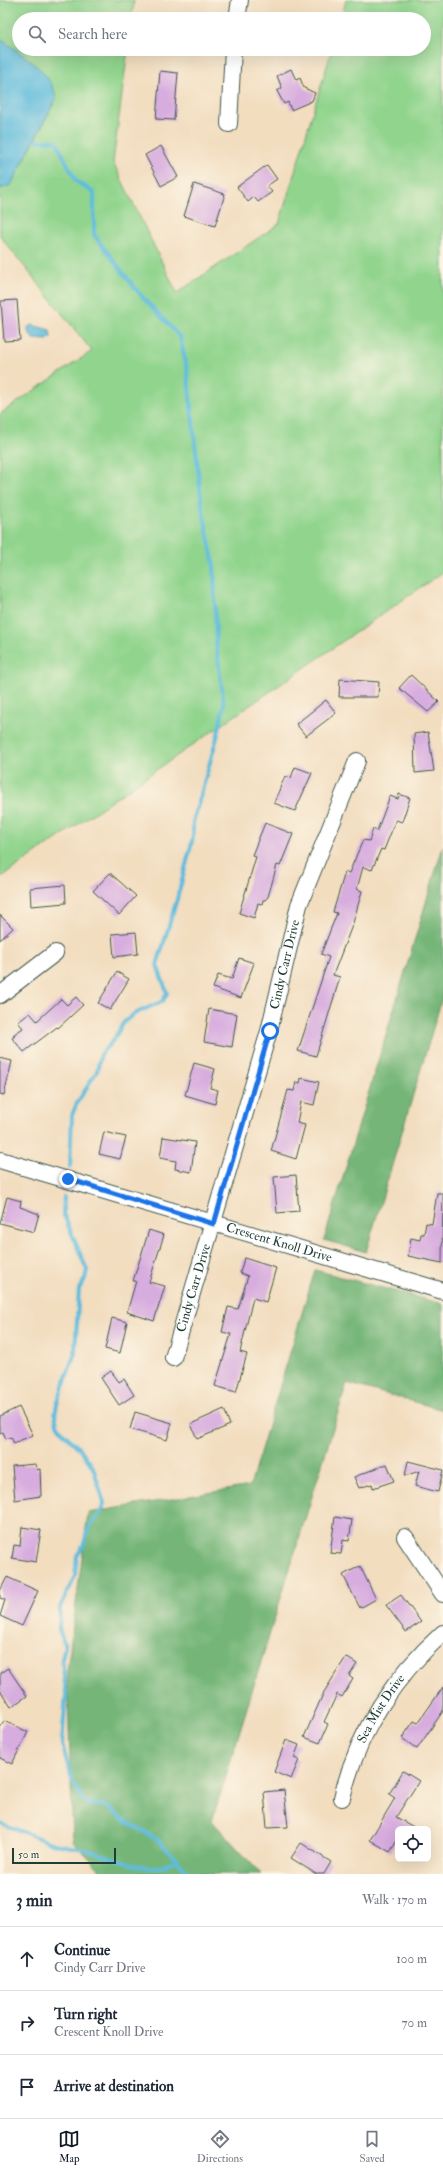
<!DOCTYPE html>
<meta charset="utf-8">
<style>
body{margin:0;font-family:"IM FELL Double Pica",serif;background:#f2f2f3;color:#1f2937}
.controls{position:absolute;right:12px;bottom:12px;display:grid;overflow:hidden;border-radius:6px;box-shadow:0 4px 16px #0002}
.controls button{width:36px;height:36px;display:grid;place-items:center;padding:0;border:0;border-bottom:1px solid #e0e1e3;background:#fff;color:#1f2937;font:20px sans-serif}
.scale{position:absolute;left:12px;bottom:10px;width:104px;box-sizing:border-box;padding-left:4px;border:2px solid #1f3d34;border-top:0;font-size:11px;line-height:14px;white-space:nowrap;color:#1f3d34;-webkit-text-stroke:3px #fcf5e5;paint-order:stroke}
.stop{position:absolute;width:12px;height:12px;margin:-9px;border:3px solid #1a73e8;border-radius:50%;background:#fff}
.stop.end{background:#1a73e8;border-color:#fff;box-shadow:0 1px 4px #0008}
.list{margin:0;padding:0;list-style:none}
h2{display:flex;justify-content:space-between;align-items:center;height:52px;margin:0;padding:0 16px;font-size:17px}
h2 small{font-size:13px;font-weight:400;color:#747a83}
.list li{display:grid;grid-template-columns:26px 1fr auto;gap:12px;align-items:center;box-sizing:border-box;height:64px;padding:0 16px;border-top:1px solid #e0e1e3}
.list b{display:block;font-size:15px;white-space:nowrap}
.list p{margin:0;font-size:13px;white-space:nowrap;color:#747a83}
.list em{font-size:13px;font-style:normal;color:#747a83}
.icon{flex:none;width:22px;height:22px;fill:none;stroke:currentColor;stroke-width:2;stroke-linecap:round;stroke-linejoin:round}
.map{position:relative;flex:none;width:443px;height:1874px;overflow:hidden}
.search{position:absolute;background:#fff;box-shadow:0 4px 16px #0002;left:12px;right:12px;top:12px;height:44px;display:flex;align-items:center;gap:10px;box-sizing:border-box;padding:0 14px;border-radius:22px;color:#747a83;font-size:15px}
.sheet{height:244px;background:#fff}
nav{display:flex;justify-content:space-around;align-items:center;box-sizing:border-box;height:56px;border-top:1px solid #e0e1e3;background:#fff;font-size:11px;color:#747a83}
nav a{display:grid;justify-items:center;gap:2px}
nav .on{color:#111827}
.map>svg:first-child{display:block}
.green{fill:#90d48d;stroke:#588860}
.forest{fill:#74b678;stroke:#4a7a56}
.water{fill:#5fbcdd;stroke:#3f7c88}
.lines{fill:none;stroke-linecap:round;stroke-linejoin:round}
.stream{stroke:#5fbcdd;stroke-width:4}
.building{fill:#d7acdf}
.minor-casing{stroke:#3f5549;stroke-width:18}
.minor{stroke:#fff;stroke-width:16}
.route{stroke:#1a73e8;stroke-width:5}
.labels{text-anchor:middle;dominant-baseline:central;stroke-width:3;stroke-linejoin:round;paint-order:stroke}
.street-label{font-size:13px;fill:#1f3d34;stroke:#fcf5e5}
</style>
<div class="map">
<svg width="443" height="1874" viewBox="0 0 443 1874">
<rect width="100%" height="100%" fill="#fcf5e5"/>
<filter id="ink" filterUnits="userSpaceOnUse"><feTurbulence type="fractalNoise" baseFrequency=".025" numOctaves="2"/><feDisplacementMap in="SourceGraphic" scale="8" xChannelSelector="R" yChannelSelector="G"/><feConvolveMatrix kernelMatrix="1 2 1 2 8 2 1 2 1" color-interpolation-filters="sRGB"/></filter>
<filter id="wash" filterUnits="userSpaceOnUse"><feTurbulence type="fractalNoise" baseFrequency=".012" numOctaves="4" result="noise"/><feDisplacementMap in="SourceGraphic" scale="16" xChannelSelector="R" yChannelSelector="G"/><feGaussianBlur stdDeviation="0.9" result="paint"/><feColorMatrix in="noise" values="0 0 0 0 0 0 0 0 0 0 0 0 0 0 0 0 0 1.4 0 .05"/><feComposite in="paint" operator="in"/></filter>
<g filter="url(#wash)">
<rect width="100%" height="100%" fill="#f2ddbf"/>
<!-- green -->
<path class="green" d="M 0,0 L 134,0 L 132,19 L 19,19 L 19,49 L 128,49 L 113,162 L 177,293 L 279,224 L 332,49 L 424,49 L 424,19 L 341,19 L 346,0 L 443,0 L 443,572 L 0,878 L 0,414 L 92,351 L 0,236 Z"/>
<!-- forest -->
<g class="forest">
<path d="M 443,846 L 443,995 L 366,1252 L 324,1240 Z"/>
<path d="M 315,1270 L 443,1304 L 443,1410 L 347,1383 L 212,1821 L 261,1874 L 104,1874 L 73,1841 L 67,1671 L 88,1513 L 250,1486 Z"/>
</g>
<!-- water -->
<g class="water">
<path d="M 0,39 C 20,53 53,72 56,99 L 11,185 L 0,189 Z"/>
<path d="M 32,325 L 50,330 L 51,337 L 47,340 L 33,339 L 28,331 L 28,327 Z"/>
</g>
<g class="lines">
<!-- stream -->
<g class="stream">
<path d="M 37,141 L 56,141 L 76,181 L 94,193 L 94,235 L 138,292 L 180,337 L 187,369 L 202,506 L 214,565 L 216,644 L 224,704 L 218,734 L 193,822 L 193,836 L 191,846 L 177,899 L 157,965 L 167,993 L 163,1001 L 134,1014 L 124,1022 L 114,1039 L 101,1054 L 97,1071 L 77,1103 L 72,1115 L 70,1167"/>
<path d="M 64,1197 L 63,1213 L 87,1270 L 85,1279 L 79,1289 L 75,1352 L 57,1404 L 55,1415 L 57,1424 L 63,1433 L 81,1450 L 93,1467 L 104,1503 L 101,1512 L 88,1529 L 84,1544 L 77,1556 L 75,1576 L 60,1607 L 59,1629 L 65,1646 L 62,1659 L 66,1693 L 62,1744 L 73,1783 L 83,1800 L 88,1804 L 103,1805 L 110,1808 L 122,1819 L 158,1840 L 190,1874"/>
<path d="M 0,1823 L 54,1844 L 83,1849 L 136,1865 L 152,1868 L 165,1865 L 177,1860"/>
</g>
</g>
<g id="blocks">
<!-- building -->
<g class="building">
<path d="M 291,69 L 296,80 L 300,78 L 304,88 L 315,93 L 312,101 L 291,110 L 288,102 L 284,104 L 277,91 L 282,88 L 277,76 Z"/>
<path d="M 160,71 L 178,73 L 174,120 L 156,119 Z"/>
<path d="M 161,146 L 178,177 L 161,186 L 145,155 Z"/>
<path d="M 267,165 L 277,179 L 267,186 L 272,192 L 258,202 L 254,197 L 248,202 L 237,187 Z"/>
<path d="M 194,184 L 225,194 L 215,226 L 184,216 Z"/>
<path d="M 17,300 L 20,340 L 4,341 L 1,301 Z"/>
<path d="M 411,675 L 439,702 L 428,712 L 399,688 Z"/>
<path d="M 340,679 L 379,682 L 378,697 L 339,697 Z"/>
<path d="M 326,700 L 336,713 L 306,736 L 296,724 Z"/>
<path d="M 428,732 L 434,771 L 415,773 L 414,734 Z"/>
<path d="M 295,767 L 312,773 L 295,811 L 274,803 L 285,776 L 291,778 Z"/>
<path d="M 399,794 L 410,798 L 402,822 L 396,820 L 384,850 L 381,849 L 372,870 L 363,867 L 357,889 L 362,891 L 353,923 L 333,975 L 340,977 L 316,1056 L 298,1051 L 329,957 L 321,954 L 337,913 L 333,912 L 345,872 L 349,873 L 363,840 L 369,841 L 373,829 L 377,831 L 390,796 L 398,799 Z"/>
<path d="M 265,823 L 293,834 L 280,866 L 277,865 L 268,897 L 265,900 L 263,900 L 262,904 L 258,903 L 254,918 L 239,913 L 256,857 L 252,855 Z"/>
<path d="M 110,873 L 136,896 L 119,915 L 93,891 Z"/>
<path d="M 65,885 L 66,903 L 31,906 L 30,888 Z"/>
<path d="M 0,915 L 13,928 L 0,940 Z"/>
<path d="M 136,932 L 138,954 L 114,957 L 112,934 Z"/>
<path d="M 239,958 L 254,963 L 241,998 L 213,988 L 218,975 L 232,979 Z"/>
<path d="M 117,972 L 129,979 L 110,1010 L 98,1003 Z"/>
<path d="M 76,997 L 83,1005 L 58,1028 L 57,1027 L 24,1052 L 12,1038 L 15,1036 L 13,1035 L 23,1028 L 18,1022 L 30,1013 L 37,1021 L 61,999 L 67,1005 Z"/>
<path d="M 209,1009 L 237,1014 L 232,1047 L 204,1042 Z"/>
<path d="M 0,1058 L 12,1061 L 4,1095 L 0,1094 Z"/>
<path d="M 194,1063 L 215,1069 L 210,1088 L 218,1090 L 215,1104 L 185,1095 Z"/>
<path d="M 301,1078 L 319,1082 L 314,1105 L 301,1102 L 297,1123 L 305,1125 L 296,1159 L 271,1151 L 288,1090 L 294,1091 L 296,1082 L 300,1083 Z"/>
<path d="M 104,1132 L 126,1137 L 120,1159 L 99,1154 Z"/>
<path d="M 163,1137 L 195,1142 L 191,1172 L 175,1169 L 176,1161 L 160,1158 Z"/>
<path d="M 296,1175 L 299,1211 L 277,1213 L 274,1177 Z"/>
<path d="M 437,1193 L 443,1193 L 442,1263 L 408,1256 L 411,1238 L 420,1240 L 421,1234 L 424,1234 L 426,1223 L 432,1224 Z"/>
<path d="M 7,1197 L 21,1201 L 20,1207 L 39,1214 L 34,1232 L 0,1223 Z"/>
<path d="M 149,1230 L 164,1235 L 149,1282 L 165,1286 L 154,1321 L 127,1312 L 136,1281 L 133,1281 Z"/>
<path d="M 244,1258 L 276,1268 L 266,1302 L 253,1298 L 240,1352 L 247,1354 L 236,1392 L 215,1386 L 231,1334 L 222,1332 L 228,1307 L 238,1309 L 248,1276 L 240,1273 Z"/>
<path d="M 112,1318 L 127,1322 L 120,1353 L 105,1349 Z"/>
<path d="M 111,1371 L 119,1382 L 124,1379 L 134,1395 L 119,1405 L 101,1378 Z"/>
<path d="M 19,1407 L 33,1435 L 14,1443 L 11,1437 L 6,1439 L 3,1432 L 0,1434 L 0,1416 Z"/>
<path d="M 224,1409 L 230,1425 L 197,1439 L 191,1424 Z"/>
<path d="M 135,1412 L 172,1423 L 167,1440 L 130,1429 Z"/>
<path d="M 408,1461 L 443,1470 L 438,1492 L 415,1486 L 419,1471 L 405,1476 Z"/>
<path d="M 36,1464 L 37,1470 L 40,1469 L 41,1496 L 15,1500 L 12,1466 Z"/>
<path d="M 387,1464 L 394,1481 L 373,1488 L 372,1484 L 359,1488 L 354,1477 Z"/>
<path d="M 335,1517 L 352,1520 L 349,1541 L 343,1540 L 341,1554 L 330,1553 Z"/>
<path d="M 22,1527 L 41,1530 L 36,1562 L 12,1558 L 14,1545 L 20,1546 Z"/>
<path d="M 360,1566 L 376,1599 L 360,1608 L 343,1575 Z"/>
<path d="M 7,1577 L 38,1591 L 22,1626 L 0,1616 L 5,1600 L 0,1598 L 0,1591 Z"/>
<path d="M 401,1595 L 421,1622 L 406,1632 L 386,1605 Z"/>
<path d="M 346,1657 L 357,1664 L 349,1676 L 353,1679 L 342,1697 L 337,1694 L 324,1722 L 328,1724 L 320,1743 L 304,1737 L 324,1692 Z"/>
<path d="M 8,1668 L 27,1696 L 11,1707 L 0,1690 L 0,1673 Z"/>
<path d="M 443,1687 L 443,1711 L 417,1749 L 402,1738 L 414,1721 L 418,1723 Z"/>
<path d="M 4,1721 L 28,1732 L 12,1764 L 0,1758 L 0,1728 Z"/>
<path d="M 286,1740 L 299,1745 L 294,1758 L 299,1760 L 291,1779 L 274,1772 Z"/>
<path d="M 403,1771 L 419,1781 L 396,1817 L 417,1829 L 398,1829 L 398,1839 L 390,1852 L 370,1840 L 395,1798 L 389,1794 Z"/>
<path d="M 284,1790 L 288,1827 L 267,1828 L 264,1792 Z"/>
<path d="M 301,1843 L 331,1862 L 324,1874 L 316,1874 L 291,1858 Z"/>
</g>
</g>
</g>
<g filter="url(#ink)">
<use href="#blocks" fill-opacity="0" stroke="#3f5549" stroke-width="1"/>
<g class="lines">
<defs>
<g id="minor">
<path d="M 237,19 L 240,0"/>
<path d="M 229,124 L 233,49"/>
<path d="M 0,995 L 55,953"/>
<path id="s1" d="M 0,1160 L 443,1291"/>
<path id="s2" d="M 173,1358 L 269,1031 L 299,905 L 357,761"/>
<path d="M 405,1537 L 443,1594"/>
<path id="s3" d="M 342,1798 C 357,1733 393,1678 443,1633"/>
</g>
</defs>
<!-- minor casing -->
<use href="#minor" class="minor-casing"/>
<!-- minor -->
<use href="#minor" class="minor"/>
</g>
</g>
<g class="lines" filter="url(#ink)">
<!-- route -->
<path class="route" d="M 68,1179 L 214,1224 L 270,1031"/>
</g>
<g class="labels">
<!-- street labels -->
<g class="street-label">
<text stroke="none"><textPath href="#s2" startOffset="409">Cindy Carr Drive</textPath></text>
<text stroke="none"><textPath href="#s1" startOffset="291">Crescent Knoll Drive</textPath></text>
<text stroke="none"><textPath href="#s2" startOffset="73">Cindy Carr Drive</textPath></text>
<text stroke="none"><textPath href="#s3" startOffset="98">Sea Mist Drive</textPath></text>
</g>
</g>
</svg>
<div class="controls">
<button><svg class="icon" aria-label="locate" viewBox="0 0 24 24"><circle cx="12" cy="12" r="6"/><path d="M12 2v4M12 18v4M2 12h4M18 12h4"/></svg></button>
</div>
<div class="scale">50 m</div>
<div class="stop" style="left:270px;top:1031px"></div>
<div class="stop end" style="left:68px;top:1179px"></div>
<div class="search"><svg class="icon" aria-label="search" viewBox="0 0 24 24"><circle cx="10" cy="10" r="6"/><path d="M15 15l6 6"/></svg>Search here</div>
</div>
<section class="sheet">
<h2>3 min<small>Walk · 170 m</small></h2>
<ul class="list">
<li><svg class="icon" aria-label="ahead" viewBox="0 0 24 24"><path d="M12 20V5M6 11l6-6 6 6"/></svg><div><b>Continue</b><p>Cindy Carr Drive</p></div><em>100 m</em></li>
<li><svg class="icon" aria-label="right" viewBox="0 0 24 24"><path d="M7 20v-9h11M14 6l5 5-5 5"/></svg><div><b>Turn right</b><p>Crescent Knoll Drive</p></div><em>70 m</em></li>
<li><svg class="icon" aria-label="arrive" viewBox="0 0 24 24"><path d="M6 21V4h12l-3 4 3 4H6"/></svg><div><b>Arrive at destination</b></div></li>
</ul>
</section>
<nav>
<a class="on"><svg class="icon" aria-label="map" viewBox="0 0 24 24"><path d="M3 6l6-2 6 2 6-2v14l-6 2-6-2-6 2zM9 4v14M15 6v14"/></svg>Map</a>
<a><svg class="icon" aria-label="directions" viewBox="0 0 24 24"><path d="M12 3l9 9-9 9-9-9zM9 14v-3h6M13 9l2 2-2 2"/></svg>Directions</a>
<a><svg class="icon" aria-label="saved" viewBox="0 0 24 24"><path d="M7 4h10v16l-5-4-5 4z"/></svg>Saved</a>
</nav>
